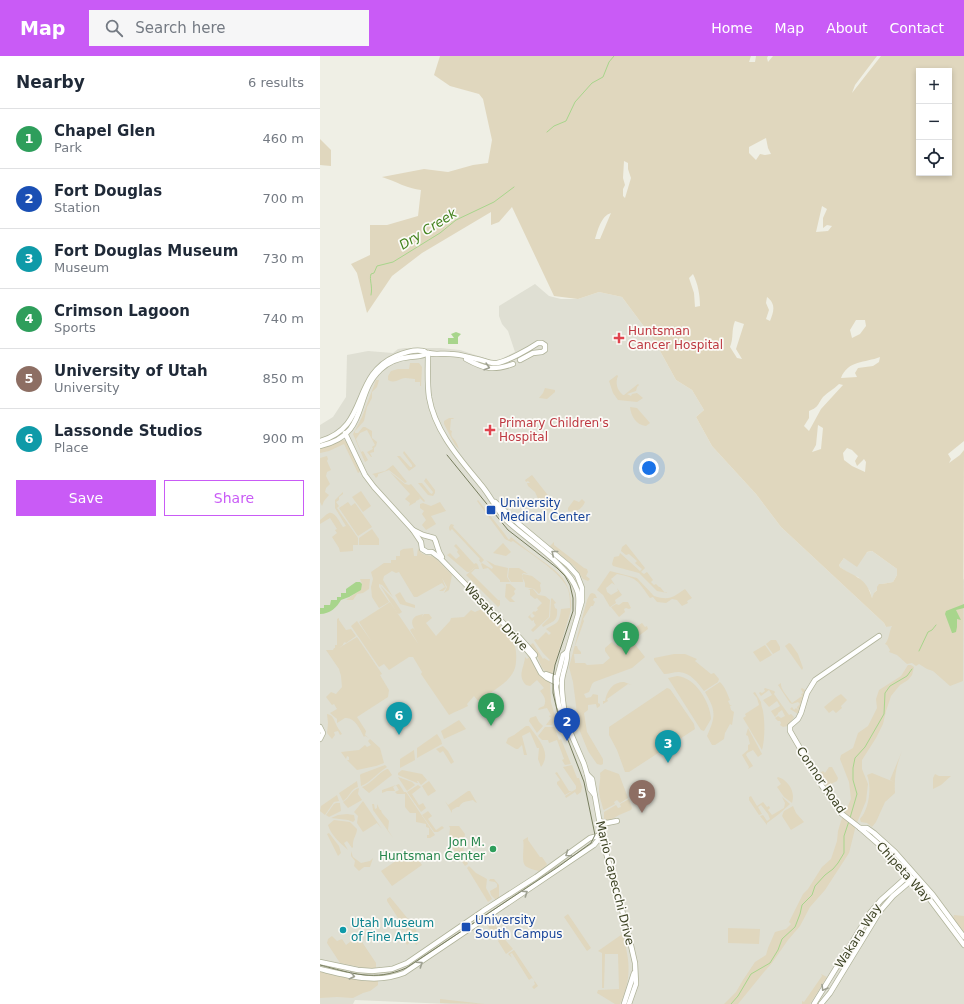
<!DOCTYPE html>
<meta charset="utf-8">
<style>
body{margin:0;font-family:"DejaVu Sans",sans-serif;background:#f6f6f7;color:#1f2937}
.controls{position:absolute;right:12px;top:12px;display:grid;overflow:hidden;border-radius:0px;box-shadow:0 2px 6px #0003}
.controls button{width:36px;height:36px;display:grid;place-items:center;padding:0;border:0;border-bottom:1px solid #e0e1e3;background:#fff;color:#1f2937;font:20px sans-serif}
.you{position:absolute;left:329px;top:412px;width:14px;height:14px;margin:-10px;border:3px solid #fff;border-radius:50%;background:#1a73e8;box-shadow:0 0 0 6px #1a73e833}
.badge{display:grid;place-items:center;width:26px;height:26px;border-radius:50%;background:#c95bf6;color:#fff;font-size:13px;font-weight:700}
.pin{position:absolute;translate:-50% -33px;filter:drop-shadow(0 1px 2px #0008)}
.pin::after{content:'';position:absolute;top:21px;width:14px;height:12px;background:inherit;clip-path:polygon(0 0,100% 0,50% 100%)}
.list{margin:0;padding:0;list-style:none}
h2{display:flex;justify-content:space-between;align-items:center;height:52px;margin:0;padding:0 16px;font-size:17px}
h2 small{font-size:13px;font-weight:400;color:#747a83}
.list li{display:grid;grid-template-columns:26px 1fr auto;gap:12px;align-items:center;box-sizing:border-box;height:60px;padding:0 16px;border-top:1px solid #e0e1e3}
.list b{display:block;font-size:15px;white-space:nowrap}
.list p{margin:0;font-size:13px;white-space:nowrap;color:#747a83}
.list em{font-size:13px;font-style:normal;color:#747a83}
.actions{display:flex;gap:8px;padding:12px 16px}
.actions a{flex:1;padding:9px 0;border:1px solid #c95bf6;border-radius:0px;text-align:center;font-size:14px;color:#c95bf6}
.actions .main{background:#c95bf6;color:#fff}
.icon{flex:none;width:22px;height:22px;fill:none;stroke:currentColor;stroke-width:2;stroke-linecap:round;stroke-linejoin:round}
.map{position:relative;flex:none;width:644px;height:948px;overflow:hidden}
header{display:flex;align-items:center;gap:24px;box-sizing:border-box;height:56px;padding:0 20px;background:#c95bf6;color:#fff}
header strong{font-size:19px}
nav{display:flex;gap:22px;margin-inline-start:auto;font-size:14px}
.search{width:280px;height:36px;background:#f6f6f7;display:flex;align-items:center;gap:10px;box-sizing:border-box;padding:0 14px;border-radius:0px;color:#747a83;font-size:15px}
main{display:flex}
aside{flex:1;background:#fff}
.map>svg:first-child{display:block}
.built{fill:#dfdfd3}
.green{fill:#e0d7be;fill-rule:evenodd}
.water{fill:#a8d58c}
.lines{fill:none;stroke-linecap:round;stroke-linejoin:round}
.stream{stroke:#a8d58c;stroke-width:1}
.secondary-casing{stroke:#b0b39a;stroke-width:6}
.secondary{stroke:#fff;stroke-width:4.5}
.tram{stroke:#777d5e;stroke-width:1}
.oneway{stroke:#9ea091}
.health-dot{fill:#e0444e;stroke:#fbfaf6;stroke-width:1.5}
.transit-dot{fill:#1a4fb4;stroke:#fbfaf6;stroke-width:1.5}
.leisure-dot{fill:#2e9e5b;stroke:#fbfaf6;stroke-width:1.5}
.culture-dot{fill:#0f9aa8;stroke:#fbfaf6;stroke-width:1.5}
.labels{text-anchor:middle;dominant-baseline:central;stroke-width:3.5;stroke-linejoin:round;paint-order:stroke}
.health-label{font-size:12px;fill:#be3a42;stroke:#fbfaf6;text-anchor:start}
.transit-label{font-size:12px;fill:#164399;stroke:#fbfaf6;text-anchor:start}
.street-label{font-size:12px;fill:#3c4223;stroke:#fbfaf6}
.leisure-label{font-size:12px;fill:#27864d;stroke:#fbfaf6;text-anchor:end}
.culture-label{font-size:12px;fill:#0d838f;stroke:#fbfaf6;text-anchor:start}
.water-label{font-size:13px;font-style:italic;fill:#40811a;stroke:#fbfaf6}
</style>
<header>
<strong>Map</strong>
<div class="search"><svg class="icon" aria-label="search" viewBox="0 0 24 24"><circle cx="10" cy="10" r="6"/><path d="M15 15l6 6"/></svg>Search here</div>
<nav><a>Home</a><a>Map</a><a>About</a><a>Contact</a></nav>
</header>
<main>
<aside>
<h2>Nearby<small>6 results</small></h2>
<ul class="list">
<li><span class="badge" style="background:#2e9e5b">1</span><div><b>Chapel Glen</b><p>Park</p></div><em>460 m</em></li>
<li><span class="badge" style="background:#1a4fb4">2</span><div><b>Fort Douglas</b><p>Station</p></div><em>700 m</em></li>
<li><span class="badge" style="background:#0f9aa8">3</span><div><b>Fort Douglas Museum</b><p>Museum</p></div><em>730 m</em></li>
<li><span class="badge" style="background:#2e9e5b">4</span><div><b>Crimson Lagoon</b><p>Sports</p></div><em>740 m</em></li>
<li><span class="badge" style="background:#8d6e63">5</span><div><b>University of Utah</b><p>University</p></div><em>850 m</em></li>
<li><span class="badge" style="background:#0f9aa8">6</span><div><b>Lassonde Studios</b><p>Place</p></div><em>900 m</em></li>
</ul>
<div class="actions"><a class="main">Save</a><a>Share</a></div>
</aside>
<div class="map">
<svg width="644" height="948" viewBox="0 0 644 948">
<rect width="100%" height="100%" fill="#efefe5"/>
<!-- built -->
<g class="built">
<path d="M 215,228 L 229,240 L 241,243 L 258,243 L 279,236 L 302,241 L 334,284 L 356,324 L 372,334 L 384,354 L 376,361 L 392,390 L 436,438 L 461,471 L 564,567 L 566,571 L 644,523 L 644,948 L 129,948 L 35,944 L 33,948 L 0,948 L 0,369 L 13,361 L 26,341 L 27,299 L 48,295 L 73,297 L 78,293 L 85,292 L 121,292 L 140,294 L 174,305 L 179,304 L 195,296 L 188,275 L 182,268 L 179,260 L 179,250 Z"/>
<path d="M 552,495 L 577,513 L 577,519 L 573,526 L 562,528 L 555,536 L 552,543 L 550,535 L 538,521 L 531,519 L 520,511 L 519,509 L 524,502 Z"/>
</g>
<!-- green -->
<g class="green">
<path d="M 120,0 L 431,0 L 429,6 L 435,6 L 436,0 L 448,0 L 447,2 L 448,6 L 453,0 L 557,0 L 535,29 L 532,37 L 561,0 L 644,0 L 644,385 L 628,398 L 631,403 L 629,407 L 640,399 L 644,394 L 643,625 L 630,630 L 613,615 L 607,613 L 599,608 L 596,610 L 592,607 L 587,608 L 577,599 L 569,596 L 570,594 L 567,589 L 565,588 C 569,584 569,576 572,570 L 566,571 L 564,567 L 461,471 L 436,438 L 392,390 L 376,361 L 384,354 L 372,334 L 356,324 L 334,284 L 302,241 L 279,236 L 258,243 L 234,240 L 192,151 L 179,166 L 171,169 L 171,156 L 102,197 L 72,220 L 47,257 L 37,217 L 31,208 L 50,199 L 50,169 L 67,169 L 98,160 L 101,134 C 88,133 75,125 62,121 L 104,113 L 128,116 L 153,109 L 168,107 L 172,84 L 163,43 L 159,38 L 130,30 L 114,19 ZM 599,15 L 629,15 L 629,117 L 599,117 ZM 446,82 L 448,92 L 451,98 L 445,99 L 440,98 L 436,104 L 429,97 L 429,91 ZM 304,105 L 308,107 L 308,113 L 311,122 L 305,142 L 303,140 L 303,133 L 305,129 L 303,122 ZM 502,150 L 507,153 L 503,162 L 503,172 L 507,169 L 512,170 L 508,175 L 496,176 ZM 291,157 L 280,183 L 275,183 C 278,174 281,160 291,157 ZM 373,218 C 378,228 380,239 380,250 L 375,251 L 374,237 L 369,222 ZM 447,241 C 456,248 454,255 450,265 L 446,263 L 449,254 L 446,247 ZM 536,264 L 545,264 L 546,270 L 540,278 L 532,282 L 530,274 ZM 415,265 L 424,268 L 416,293 L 422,303 L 417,302 L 410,291 C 414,281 411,275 415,265 ZM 560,301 L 559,306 L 553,310 L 538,312 L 535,317 L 537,321 L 521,322 C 528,304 545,307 560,301 ZM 519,328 L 523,329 L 501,353 L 489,375 L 484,370 L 489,362 L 489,355 C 499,351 497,349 503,341 C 508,336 514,333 519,328 ZM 498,369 L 503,372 L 501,393 L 492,396 L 496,389 ZM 527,392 L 532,394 L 538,400 L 535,405 L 537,410 L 544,403 L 546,406 L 545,416 L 532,410 L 524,404 L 523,397 ZM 552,495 L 577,513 L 577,519 L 573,526 L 562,528 L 559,528 L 557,531 L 557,534 L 554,537 L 552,542 C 546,521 536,522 520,511 L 519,509 L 524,502 L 537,511 L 547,496 Z"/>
<path d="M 0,83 L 11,94 L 11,110 L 0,109 Z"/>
<path d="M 90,307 L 99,307 L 102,311 L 101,330 L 100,330 L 100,326 L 95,326 L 95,323 C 90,323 86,321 81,323 C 76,325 74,327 68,324 L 68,320 L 71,315 L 78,313 L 89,313 Z"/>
<path d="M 297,319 L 298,320 C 295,327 297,334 303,339 L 304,339 L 318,328 L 319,329 L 317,331 L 316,335 L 307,338 L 311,340 L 312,338 L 317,337 L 323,342 L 317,346 L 298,344 L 293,337 L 289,325 Z"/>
<path d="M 56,324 L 59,324 L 57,331 L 52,336 L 52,342 L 47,351 L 44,365 L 35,375 L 35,377 L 38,377 L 43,371 L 45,371 L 52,375 L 52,382 L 57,386 L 56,390 L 54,392 L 54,396 L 50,397 L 52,401 L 51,401 L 47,396 L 53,393 L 52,391 L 55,389 L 47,374 L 40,377 L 36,383 L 41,396 L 43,395 L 48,404 L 45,406 L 33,378 L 42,361 Z"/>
<path d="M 225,332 L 235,334 L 235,336 L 227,343 L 219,342 L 223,337 Z"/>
<path d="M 310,351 L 317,352 L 330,367 L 326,370 C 316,369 311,360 310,351 Z"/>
<path d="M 129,362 L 133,362 L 134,363 L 131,363 L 130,374 L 132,375 C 130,381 133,381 136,386 C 138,389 138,392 140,394 L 135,389 L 124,368 L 124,365 Z"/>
<path d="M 21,383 L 26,385 L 41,415 L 38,417 L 24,388 L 9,395 L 0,397 L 0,391 Z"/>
<path d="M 84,395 L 96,410 L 89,415 L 77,400 L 80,400 L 90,411 L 92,411 L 92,409 L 83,397 Z"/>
<path d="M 7,400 L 8,403 L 7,405 L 11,414 L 7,416 L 6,420 L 10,428 L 6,432 L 5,436 L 9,439 L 4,445 L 2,450 L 0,446 L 0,402 Z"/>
<path d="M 73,409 L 87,426 L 85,427 L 69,414 L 58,418 L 58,420 L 56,422 L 54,419 L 52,418 L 65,415 Z"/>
<path d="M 70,416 L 85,428 L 89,429 L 91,428 L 105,445 L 104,446 L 99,441 L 100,443 L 96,445 L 96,446 L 89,450 L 90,447 L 85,443 L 90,438 Z"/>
<path d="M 212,419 L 234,447 L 228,452 L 231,453 L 226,455 L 221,448 L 224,447 L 226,449 L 227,448 L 224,446 L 220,447 L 215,436 L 208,430 L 207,427 L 210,427 L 208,425 L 206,426 L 205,424 Z"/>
<path d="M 106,422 L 115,434 L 115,437 L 113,440 L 108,439 L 98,427 L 102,427 L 110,437 L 112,438 L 113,436 L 104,425 Z"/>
<path d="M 41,435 L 51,450 L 43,456 L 32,441 Z"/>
<path d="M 23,436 L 23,438 L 19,441 L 19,444 L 16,446 L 19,450 L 17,452 L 38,482 L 38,489 L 33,489 L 33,495 L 20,496 L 19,492 L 12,481 L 17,477 L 15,474 L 17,473 L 10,462 L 0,468 L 0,464 C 3,462 6,458 9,457 C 15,455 20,467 23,471 L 26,470 L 15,452 L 15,444 Z"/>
<path d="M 262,443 L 265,446 C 262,453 256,457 248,455 L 248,452 L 254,444 L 259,446 Z"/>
<path d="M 158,444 L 184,477 L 189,484 L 191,481 C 201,489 211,497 221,504 C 240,517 253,528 251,554 L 232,618 C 220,615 222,609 217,600 C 215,596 212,593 210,589 L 213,587 L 223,603 L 224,602 L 229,605 L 230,604 L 223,597 L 214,584 L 216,583 L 218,584 L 226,576 L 229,579 L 231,577 L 226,573 C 238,566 239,568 241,553 L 250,552 C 250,545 250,537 247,531 C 238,514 209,497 193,485 L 191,486 L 185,483 L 157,445 Z"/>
<path d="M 28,446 L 31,450 L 35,447 L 52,471 L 38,480 L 19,452 Z"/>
<path d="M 120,446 L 126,455 L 111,460 L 116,468 L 106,474 L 102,469 L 106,464 L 102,458 L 104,455 L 100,452 L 100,448 L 103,447 L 111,450 Z"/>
<path d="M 131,468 L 134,469 L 133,471 L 164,504 L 161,507 L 159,504 L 160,503 L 132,473 L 130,475 L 129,473 L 129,471 Z"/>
<path d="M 52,473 L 59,483 L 59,489 L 39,489 L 39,482 Z"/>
<path d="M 234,486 L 234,489 L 264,512 L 267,513 L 268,516 L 266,520 L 270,523 L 268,525 L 263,523 L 254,510 L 230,490 Z"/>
<path d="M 183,487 L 191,496 L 186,500 L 173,497 Z"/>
<path d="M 136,488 L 154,508 L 156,507 L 158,509 L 149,516 L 147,516 L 127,499 L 130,497 L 136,503 L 140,500 L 137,496 L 138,494 L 134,490 Z"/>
<path d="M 306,488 L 325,512 L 321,516 L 324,518 L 327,516 L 333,524 L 331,526 L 334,529 L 336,528 L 339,531 L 340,531 L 345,537 L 346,536 L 347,537 L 337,535 L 319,517 L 293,510 L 292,508 L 294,501 L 299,500 L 300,497 L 320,515 L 322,513 L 315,507 L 317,505 L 309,498 L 306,499 L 301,495 L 302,491 Z"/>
<path d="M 93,492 L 94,500 L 97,500 L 98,492 C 103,502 108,497 115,502 C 121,507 126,513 132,519 L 129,534 L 124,537 L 127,531 L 122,522 L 126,532 L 123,535 L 119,535 L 125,531 L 122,527 L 97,541 L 94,541 L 79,516 L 76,517 L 72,515 L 64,520 L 63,524 L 73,541 L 62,529 L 59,528 L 59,531 L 69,546 L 59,552 L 52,541 L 51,531 L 53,523 L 51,516 L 64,507 L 71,507 L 71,504 L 76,504 L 76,500 L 80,500 L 80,495 L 83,493 Z"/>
<path d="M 166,504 L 175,509 L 188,512 L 187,521 L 190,526 L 180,526 L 180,524 L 168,512 L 163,513 L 161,508 L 162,507 L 172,513 L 173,511 Z"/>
<path d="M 158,509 L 159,513 L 155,513 L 151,517 L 178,544 L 180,544 L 180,549 L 178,551 L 146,519 Z"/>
<path d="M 189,512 L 199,512 L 208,518 L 204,517 L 202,518 L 203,526 L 191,526 L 188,521 Z"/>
<path d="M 290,515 L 317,522 L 334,540 C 350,545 353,541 365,533 L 372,542 L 367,545 L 368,547 L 362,550 L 357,544 L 352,543 L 346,547 L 337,546 L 333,541 L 330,542 C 318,525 318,522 297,518 L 291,523 L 295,529 L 292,527 L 286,532 L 287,536 L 291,539 L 298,535 L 297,532 L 302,539 L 295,544 L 296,547 L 290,551 L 283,539 L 277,534 Z"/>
<path d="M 203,518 L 212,520 L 221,527 L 220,529 L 221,535 L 219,538 L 214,533 L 205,531 L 205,527 L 202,520 Z"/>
<path d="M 40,523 L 50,523 L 49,533 L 43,537 L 37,538 L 33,544 L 26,544 L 40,534 L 42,528 Z"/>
<path d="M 186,528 L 190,528 L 196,533 L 194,535 L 195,538 L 191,542 L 195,546 L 190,546 L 185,541 Z"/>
<path d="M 60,529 L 74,544 L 82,556 L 79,558 L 77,557 Z"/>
<path d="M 208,533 L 213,533 L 218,539 L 225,540 L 230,544 L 229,561 L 213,576 L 211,574 L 216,569 L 214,566 L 214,564 L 212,565 L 208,561 L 212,557 L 210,560 L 212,562 L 215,560 L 212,557 L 214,555 L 215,556 L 218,554 L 217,552 L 222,547 L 217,542 L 215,543 L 210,539 L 210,534 Z"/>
<path d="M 80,536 L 86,546 L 95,549 L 95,552 L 80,548 L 75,539 Z"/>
<path d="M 272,537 L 275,538 L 277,542 L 274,542 L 273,544 L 275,546 L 273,550 L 271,550 L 263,563 L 264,565 L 255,590 L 257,590 L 258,593 L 261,596 L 261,598 L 254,598 L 255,607 L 265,607 L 267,609 L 283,608 L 290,602 L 285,595 L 285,592 L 292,586 L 296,590 L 305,584 L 303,580 L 306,577 L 325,601 L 312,612 L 274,626 L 272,628 L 269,636 L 264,638 L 266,642 L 271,641 L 273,638 L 278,639 L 278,647 L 280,648 L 280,650 L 277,652 L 276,648 L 268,649 L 268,654 L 264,657 L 267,676 L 283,703 L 283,708 L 281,709 L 277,708 L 268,695 L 259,673 L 253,626 L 249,611 L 267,544 L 270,538 Z"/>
<path d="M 232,542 L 236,547 L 234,548 L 235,552 L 237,553 C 238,566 233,565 223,571 L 222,569 L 230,561 L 231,543 Z"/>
<path d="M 70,546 L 99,589 L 90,574 L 93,572 L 95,574 C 92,569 90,564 96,560 L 103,558 L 102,561 L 104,558 L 109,558 L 112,562 L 106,567 L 116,580 L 130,565 L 131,562 L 144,561 L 151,554 L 155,556 L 164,552 L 187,576 L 186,577 C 195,588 197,591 196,606 C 195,625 173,634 158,645 L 154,640 L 147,648 L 148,650 C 141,654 136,655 129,659 L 101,618 L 102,616 L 93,601 L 89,601 L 69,614 L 64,608 L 59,611 L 31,570 L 37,565 L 52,586 L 39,566 Z"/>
<path d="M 303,546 L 308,546 L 311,552 L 309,553 L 306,552 L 304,553 L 305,556 L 299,561 L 291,551 L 296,548 L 299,549 Z"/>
<path d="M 19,562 L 19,564 L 26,574 L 31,573 L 36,580 L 26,587 L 25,586 L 23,588 L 23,589 L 19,592 L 37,581 L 62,618 L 60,619 L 69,634 L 68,641 L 37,661 L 46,675 L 45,679 L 49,682 L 45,680 L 44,681 C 40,673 35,661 25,662 L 17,667 L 17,663 L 10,657 L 17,653 L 14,648 L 12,649 L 6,641 L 11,636 L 16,638 L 22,631 L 21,620 L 19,613 L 6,594 L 13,594 L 14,592 L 15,592 L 15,589 L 17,589 L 17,563 Z"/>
<path d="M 322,567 L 325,571 L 327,570 L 328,573 L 316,582 L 307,571 L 311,568 L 314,572 Z"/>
<path d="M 451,584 L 456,584 L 460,591 L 460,594 L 453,598 L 446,588 Z"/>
<path d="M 469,587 L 471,588 L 478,598 L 483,612 L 482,614 L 465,590 Z"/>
<path d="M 445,589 L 452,599 L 440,606 L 433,596 Z"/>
<path d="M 209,598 L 218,617 L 230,626 L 231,646 L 236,664 L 233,667 L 232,669 L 226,669 L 231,662 L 229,660 L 231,659 L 227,652 L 218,654 L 219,652 L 224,650 C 227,644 224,640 220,635 L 224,632 L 217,624 L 210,630 L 206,629 C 197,619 204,613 205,601 L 207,603 L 209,601 L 207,600 Z"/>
<path d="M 354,598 L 365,598 L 377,603 L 375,605 L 391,618 L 394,617 L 399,623 L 398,626 L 384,635 C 378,627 371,617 359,616 C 354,616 349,618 344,618 L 334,604 L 334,602 Z"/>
<path d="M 588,609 L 591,609 L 594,611 L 592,619 L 588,624 L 580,629 L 571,640 L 566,655 L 563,668 L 556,682 L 542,704 L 542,713 L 548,728 L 546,745 L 536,769 L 529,797 L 505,834 L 490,851 L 480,870 L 468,884 L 452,907 L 444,916 L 418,948 L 404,948 L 416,936 L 423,924 L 435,906 L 446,899 L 448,892 L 455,876 L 466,873 L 471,868 L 469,866 L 483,838 L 488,833 L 502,811 L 511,803 L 517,785 L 518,775 L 521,765 L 531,743 L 529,726 L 520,703 L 521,699 L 533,692 L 538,677 L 548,670 L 557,652 L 556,643 L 559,634 L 581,620 Z"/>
<path d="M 357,620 C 375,621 390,646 391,663 L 384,675 L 381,674 L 348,622 Z"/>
<path d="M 304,626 L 312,629 L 308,628 L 287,643 L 288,645 L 283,648 L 283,645 L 285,645 C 287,634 293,626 304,626 Z"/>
<path d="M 400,626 C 405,631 407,637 410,644 L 408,645 L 410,649 L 412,649 L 410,650 L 411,654 L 414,656 L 412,669 L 410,668 L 405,677 L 404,683 L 395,689 L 392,689 L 387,680 C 396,660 396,655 385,636 Z"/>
<path d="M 461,627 C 460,633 468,641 472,647 L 482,640 L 481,638 L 483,637 L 481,633 L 482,632 L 485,634 L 481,650 L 478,658 L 470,653 L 472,651 L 474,654 L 476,652 L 478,654 L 477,651 L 480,648 L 478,646 L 472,648 L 470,647 L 458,629 Z"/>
<path d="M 347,632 L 350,633 L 374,668 L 375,673 L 309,716 L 305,716 L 297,694 L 289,679 L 289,671 Z"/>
<path d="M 445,632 L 454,635 L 455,636 L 454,638 L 469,659 L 471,658 L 474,661 L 468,670 L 463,671 L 460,669 L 461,667 L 460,665 L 458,665 L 455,662 L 458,660 L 461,662 L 465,660 L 462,654 L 458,657 L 458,658 L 455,661 L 451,655 L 460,650 L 457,645 L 449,651 L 443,644 L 452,639 L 449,634 L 441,640 L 439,637 L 440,636 L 442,637 L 445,635 L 444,633 Z"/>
<path d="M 435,636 L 441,646 C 441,649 442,651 443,655 C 445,666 445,683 442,694 L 423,662 L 426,660 L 425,658 L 439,649 L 437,642 L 433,637 Z"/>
<path d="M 521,638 L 527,644 L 521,650 L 522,652 L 516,657 L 513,654 L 509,657 L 504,651 L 516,641 Z"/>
<path d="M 7,658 C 13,659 13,662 16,668 C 17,671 20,675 22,678 L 20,679 L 18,675 L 14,676 L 15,679 L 12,683 L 7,677 L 8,667 Z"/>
<path d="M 216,660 L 219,666 L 223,670 L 217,677 L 209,665 L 210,662 Z"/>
<path d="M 139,664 L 146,673 L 124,683 L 121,675 Z"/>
<path d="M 206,670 L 209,670 C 219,684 232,697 221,711 L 218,703 L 219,692 L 217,692 L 210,676 L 202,680 L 207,699 L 204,699 L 202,689 L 198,693 L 196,693 L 186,687 L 188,682 L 194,679 Z"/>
<path d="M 225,671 L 234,671 L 239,684 L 241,683 L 251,708 L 245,709 L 242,704 L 244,703 L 237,684 L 229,687 L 228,684 L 222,684 L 218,680 Z"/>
<path d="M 428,672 L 442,698 L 438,701 L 433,694 L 427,697 L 426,699 L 433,710 L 428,713 L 429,711 L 422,699 L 428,694 L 428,689 L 430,688 L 428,680 L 426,679 Z"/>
<path d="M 117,678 L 121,684 L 122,688 L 97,702 L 97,692 Z"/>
<path d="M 50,683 L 60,692 L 64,707 L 56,710 L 37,714 L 27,704 L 29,704 L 29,701 L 27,700 L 26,703 L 21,696 L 39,694 L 45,689 L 47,691 L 51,689 L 48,685 Z"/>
<path d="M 123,690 L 128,695 L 134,706 L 131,708 L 123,695 L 120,697 L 116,693 Z"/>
<path d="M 94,694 L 95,704 L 80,712 L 80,703 Z"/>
<path d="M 582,695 C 576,710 574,722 575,737 L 565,746 L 556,766 L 552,771 L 547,767 L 541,766 L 540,763 C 549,753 552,731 547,719 L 552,717 L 574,726 L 570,724 Z"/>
<path d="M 65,709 L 67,711 C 58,716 50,727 41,730 L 40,719 L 41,718 Z"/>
<path d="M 252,709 L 257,722 L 259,722 L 262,731 L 261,736 L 257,739 L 255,736 L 246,742 L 245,740 L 256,733 L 256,730 L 243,711 Z"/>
<path d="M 509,711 L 512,711 L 518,722 L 517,725 L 509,729 L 508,731 L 506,731 L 505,726 L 504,726 L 498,718 L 503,715 L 505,717 Z"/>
<path d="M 67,713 L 68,713 L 72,719 L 49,737 L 42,731 C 51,728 58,717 67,713 Z"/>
<path d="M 285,713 L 299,718 L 308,742 L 300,747 L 297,744 L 294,746 L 295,748 L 284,754 L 283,753 C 282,747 279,741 279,734 C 279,728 281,723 280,717 Z"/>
<path d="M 82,714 L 102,718 L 107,724 L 101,729 L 98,725 L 97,725 L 98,727 L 97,727 L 78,719 L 78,717 Z"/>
<path d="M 237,716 L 249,735 L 252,735 L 245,739 L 237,728 L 237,726 L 240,724 L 235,717 Z"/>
<path d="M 615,718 L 619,720 L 631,720 L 621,729 L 613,733 L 613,722 Z"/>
<path d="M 78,721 L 92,726 L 95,729 L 87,735 Z"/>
<path d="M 458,721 C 468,724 476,736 472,747 L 464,741 L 457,731 L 461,728 L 457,722 Z"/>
<path d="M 37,725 L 38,731 C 30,733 30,741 23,745 L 19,737 Z"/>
<path d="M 109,725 L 116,735 L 108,740 L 102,730 Z"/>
<path d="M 79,728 L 84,736 L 86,736 L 115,779 L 110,782 L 107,782 L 107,779 L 109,779 L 109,772 L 106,771 L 106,768 L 96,766 L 96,757 L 90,757 L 85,751 L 85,738 L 77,738 L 75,736 L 79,734 L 76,729 L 73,731 L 75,735 L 67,735 L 62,737 L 62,734 Z"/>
<path d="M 98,729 L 101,731 L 92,738 L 99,749 L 103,747 L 106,752 L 101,756 L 87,736 Z"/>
<path d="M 39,732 L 38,738 L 42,744 L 28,752 L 23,746 C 30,742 31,734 39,732 Z"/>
<path d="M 148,735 L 150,735 L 157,747 L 155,746 L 153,744 C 147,746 143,744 139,751 L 137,751 L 132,754 L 132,757 L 125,745 L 128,749 Z"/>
<path d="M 17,739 L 19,745 L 14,746 L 5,759 L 0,755 L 1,750 Z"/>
<path d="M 431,740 L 437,750 L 443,746 L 447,751 L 449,750 L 450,752 L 448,754 L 452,759 L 464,752 L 465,747 L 462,741 L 470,748 L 459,758 L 447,767 L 447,769 L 440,760 L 443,759 L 447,765 L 450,763 L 448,758 L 441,749 L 438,751 L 442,758 L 439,759 L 429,744 L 429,741 Z"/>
<path d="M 309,743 L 312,752 L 311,754 L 299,759 L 289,765 L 287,766 L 286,763 L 284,763 L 284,756 L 296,749 L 298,752 L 301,751 L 300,748 Z"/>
<path d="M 43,745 L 62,773 L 57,767 L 43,776 L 37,767 L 38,760 L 34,756 Z"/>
<path d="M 16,747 L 20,747 L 21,755 L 9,761 L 6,759 L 14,748 Z"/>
<path d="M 52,748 L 54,748 L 55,753 L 57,752 L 57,748 L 60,754 L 61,754 L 62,757 L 69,765 L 68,774 L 73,782 L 53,754 Z"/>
<path d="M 473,750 L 476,757 L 484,766 L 471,774 L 462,760 L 464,755 Z"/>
<path d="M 108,755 L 112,760 L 108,763 L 116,774 L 122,770 L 124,772 L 118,776 L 114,776 L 102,759 Z"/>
<path d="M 27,758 L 34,759 L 35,764 L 33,766 L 28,764 L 11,762 L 18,759 Z"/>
<path d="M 14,764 L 30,766 L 37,773 C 37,779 32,783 33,791 L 32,792 L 27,785 L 24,787 L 28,794 C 20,787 11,779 8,769 Z"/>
<path d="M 129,770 L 139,770 L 145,778 L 144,784 L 129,781 L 130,772 Z"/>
<path d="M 9,777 L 19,790 L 21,797 L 18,800 L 7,778 Z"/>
<path d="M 208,781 L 208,784 L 220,801 L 222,801 L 227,808 L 225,811 L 219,815 C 215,814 210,813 207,811 C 200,808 205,792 203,784 Z"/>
<path d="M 132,787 L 143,789 L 144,799 L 148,808 L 145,810 L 131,790 Z"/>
<path d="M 92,794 L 102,809 L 72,830 L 61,815 Z"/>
<path d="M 31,795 L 33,801 L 41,807 L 50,805 L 53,802 L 50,811 L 44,811 L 39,815 L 34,810 L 35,805 L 31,800 Z"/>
<path d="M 149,810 L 156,817 L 167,823 L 166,832 L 172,843 L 168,846 L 147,812 Z"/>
<path d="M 170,823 L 174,823 L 179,829 L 179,842 L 176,844 L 171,839 L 170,835 L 177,831 L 177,828 L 175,826 L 169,825 Z"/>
<path d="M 70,841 L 93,869 L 96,874 L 99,886 L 96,889 L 92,883 L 89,886 L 89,887 L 87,889 L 84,884 L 82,884 L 81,878 L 87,876 L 86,873 L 82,874 L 82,868 L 67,845 L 67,843 Z"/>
<path d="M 248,858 L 271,892 L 267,895 L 244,861 Z"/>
<path d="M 634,859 L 644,860 L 644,878 L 633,863 Z"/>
<path d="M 168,864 L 172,864 L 181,878 L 177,881 L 176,880 L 175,881 L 165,866 Z"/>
<path d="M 408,872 L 440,873 L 439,888 L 408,887 Z"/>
<path d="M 301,879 L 303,880 C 310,905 312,923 300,948 L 295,948 L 277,937 L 278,934 L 299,933 L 298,898 L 285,898 L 284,932 L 282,932 L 282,897 L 278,895 Z"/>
<path d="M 12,880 L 17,885 L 22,883 L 26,889 L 38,880 L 56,907 L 56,912 L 45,912 L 20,907 L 7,887 L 8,883 Z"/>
<path d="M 182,880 L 193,893 L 186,898 L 178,885 L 179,884 L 178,883 Z"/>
<path d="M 194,894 L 218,930 L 214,933 L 212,931 L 215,928 L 214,926 L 215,925 L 212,922 L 209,924 L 192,897 L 190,898 L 192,902 L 188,898 Z"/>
<path d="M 0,915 L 43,925 L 58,925 L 58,929 L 50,935 L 43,937 L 33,942 L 17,941 L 0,942 Z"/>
<path d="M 501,918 L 507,921 L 490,948 L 482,948 L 482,945 L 484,946 L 502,920 Z"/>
<path d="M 120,943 L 165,948 L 120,947 Z"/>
</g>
<!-- water -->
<g class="water">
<path d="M 136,276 L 141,278 L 138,281 L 138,288 L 128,288 L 128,282 L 134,282 L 131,278 Z"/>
<path d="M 36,526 L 40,526 L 42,528 L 41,534 L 29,541 L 21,544 C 17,551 10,558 0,558 L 0,552 L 4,552 L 4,549 L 10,549 L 11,544 L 17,544 L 17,541 L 21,541 L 21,537 L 26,537 L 26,533 Z"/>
<path d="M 644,548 L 644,552 L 636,554 L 641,564 L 637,563 L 637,571 L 636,576 L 633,577 L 632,577 L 625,558 L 626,555 Z"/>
</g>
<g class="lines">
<!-- stream -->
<g class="stream">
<path d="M 227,76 L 234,70 L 246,65 L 255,46 L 272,27 L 283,21 L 289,6 L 294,0"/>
<path d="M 51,239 C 53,230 49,224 51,218 L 54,217 L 57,210 L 73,206 L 120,177 L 136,164 L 174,146 L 194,131"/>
<path d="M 599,595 L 608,576 L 612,574 L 616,569"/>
<path d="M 530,762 L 537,738 L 533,724 L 533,712 L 535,702 L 545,691 L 564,658 L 565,637 L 570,630 L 587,620 L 592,613"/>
<path d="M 411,948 L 418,940 L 431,918 L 450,907 L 458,894 L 462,883 L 475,871 L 480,858 L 482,849 L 492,839 L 495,830 L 505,819 L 513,813 L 518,807 L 524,797 L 524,780 L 529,765"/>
</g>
<defs>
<g id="secondary">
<path d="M 108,297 C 108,312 107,326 109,341 C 115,376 140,403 162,430 C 170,440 176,452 185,463 C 204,482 249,509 257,534 C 260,541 258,550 258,558"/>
<path d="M 146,303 C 164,313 173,315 193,308"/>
<path d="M 25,377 L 45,419 L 54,431 L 93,474 L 101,486 L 102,493 L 107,496 L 112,496 L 120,502 L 192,576 L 212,600 L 221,617 L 227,622 L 237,627"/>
<path d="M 0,385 C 50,371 30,320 76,300 C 83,297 95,293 103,295 C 105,295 106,297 108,297 C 115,299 123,297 130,298 C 139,298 148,301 157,303 C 163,304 171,308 177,307 C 188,305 209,293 218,287 L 222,287 L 225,289 L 225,294 L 222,296 L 213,297 L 200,304"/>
<path d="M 0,390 C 50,379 33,339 60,314 C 68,306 79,302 90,301 C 97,300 102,301 108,297"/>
<path d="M 175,446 L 200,469 L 248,509 L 257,519 L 262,532 L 262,545 L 247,596 C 248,605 243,615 242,624 C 241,637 244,649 245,662"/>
<path d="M 93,474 L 103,479 L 114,482 C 118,488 116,493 122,501"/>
<path d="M 198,580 L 215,599"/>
<path d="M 559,580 L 495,624 L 487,637 L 481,657 L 478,663 L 470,670 L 470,675 L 502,730 L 522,758 L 540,772 L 571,799 L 605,837 L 644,889"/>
<path d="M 247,596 L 243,599 L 237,622 L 236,631 L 239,650 L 264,708 L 267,718 L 270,733 L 274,738"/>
<path d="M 226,618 L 237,622"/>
<path d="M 0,671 L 3,677 L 0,683"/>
<path d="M 267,718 L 272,723 L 283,786 L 307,872 L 315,907 L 316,928 L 309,948"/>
<path d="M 279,765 L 287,767 L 297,765"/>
<path d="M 540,772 L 547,772 L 554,777 L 575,796 L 613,839 L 644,881"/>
<path d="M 0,906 L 38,914 L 52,915 L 72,913 L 87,907 L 163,855 L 216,821 L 270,782 L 282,779"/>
<path d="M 0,913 C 29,920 56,928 84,917 L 274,789 L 282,779"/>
<path d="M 304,948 L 314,917"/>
<path d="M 494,948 L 550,857 L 561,844 L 589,819"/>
<path d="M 501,948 L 510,937 L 560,855 L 573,840 L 593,823"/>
</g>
</defs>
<!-- secondary casing -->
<use href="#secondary" class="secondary-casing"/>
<!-- secondary -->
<use href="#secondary" class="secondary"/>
<!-- tram -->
<path class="tram" d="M 0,909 C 31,917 55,926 86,912 L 238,811 L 271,787 L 275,779 L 264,726 L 238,658 L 233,637 L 233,621 L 235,609 L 253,555 L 253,542 L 250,529 L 245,520 L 237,512 L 188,474 L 127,399"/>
</g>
<!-- one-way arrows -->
<defs><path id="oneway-chevron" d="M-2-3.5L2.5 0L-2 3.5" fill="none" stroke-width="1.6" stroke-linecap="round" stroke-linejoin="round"/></defs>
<g class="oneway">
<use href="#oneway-chevron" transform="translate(167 311) rotate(16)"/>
<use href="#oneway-chevron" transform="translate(234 497) rotate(-141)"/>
<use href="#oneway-chevron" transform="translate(248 798) rotate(145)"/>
<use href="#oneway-chevron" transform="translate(205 837) rotate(-34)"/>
<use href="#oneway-chevron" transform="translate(100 908) rotate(-34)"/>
<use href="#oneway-chevron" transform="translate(32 920) rotate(12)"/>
<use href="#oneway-chevron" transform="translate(504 932) rotate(121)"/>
</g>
<!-- markers -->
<g class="health-dot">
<path d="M297 276h4v4h4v4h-4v4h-4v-4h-4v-4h4z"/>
<path d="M168 368h4v4h4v4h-4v4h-4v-4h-4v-4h4z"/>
</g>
<g class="transit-dot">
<rect x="166" y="449" width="10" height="10" rx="2"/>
<rect x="141" y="866" width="10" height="10" rx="2"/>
</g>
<circle class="leisure-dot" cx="173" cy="793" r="4"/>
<circle class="culture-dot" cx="23" cy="874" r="4"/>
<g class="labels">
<!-- health labels -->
<g class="health-label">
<text x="308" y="275">Huntsman<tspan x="308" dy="14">Cancer Hospital</tspan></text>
<text x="179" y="367">Primary Children's<tspan x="179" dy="14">Hospital</tspan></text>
</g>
<!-- transit labels -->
<g class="transit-label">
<text x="180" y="447">University<tspan x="180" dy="14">Medical Center</tspan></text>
<text x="155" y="864">University<tspan x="155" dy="14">South Campus</tspan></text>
</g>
<!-- street labels -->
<g class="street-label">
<text transform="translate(176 561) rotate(47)">Wasatch Drive</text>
<text transform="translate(501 724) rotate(56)">Connor Road</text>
<text transform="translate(584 816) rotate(48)">Chipeta Way</text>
<text transform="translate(295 827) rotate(76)">Mario Capecchi Drive</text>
<text transform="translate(538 880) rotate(-57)">Wakara Way</text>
</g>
<!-- leisure labels -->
<g class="leisure-label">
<text x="165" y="786">Jon M.<tspan x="165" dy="14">Huntsman Center</tspan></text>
</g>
<!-- culture labels -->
<g class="culture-label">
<text x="31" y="867">Utah Museum<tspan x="31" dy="14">of Fine Arts</tspan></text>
</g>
<!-- water labels -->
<g class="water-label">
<text transform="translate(108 173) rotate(-32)">Dry Creek</text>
</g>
</g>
</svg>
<div class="controls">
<button>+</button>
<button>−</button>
<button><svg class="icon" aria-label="locate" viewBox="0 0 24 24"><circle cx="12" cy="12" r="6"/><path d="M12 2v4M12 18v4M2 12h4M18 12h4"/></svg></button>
</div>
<div class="you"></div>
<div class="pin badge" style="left:306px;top:599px;background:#2e9e5b">1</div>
<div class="pin badge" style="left:247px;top:685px;background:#1a4fb4">2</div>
<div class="pin badge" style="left:348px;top:707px;background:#0f9aa8">3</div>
<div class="pin badge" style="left:171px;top:670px;background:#2e9e5b">4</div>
<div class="pin badge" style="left:322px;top:757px;background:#8d6e63">5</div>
<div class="pin badge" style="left:79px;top:679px;background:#0f9aa8">6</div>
</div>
</main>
